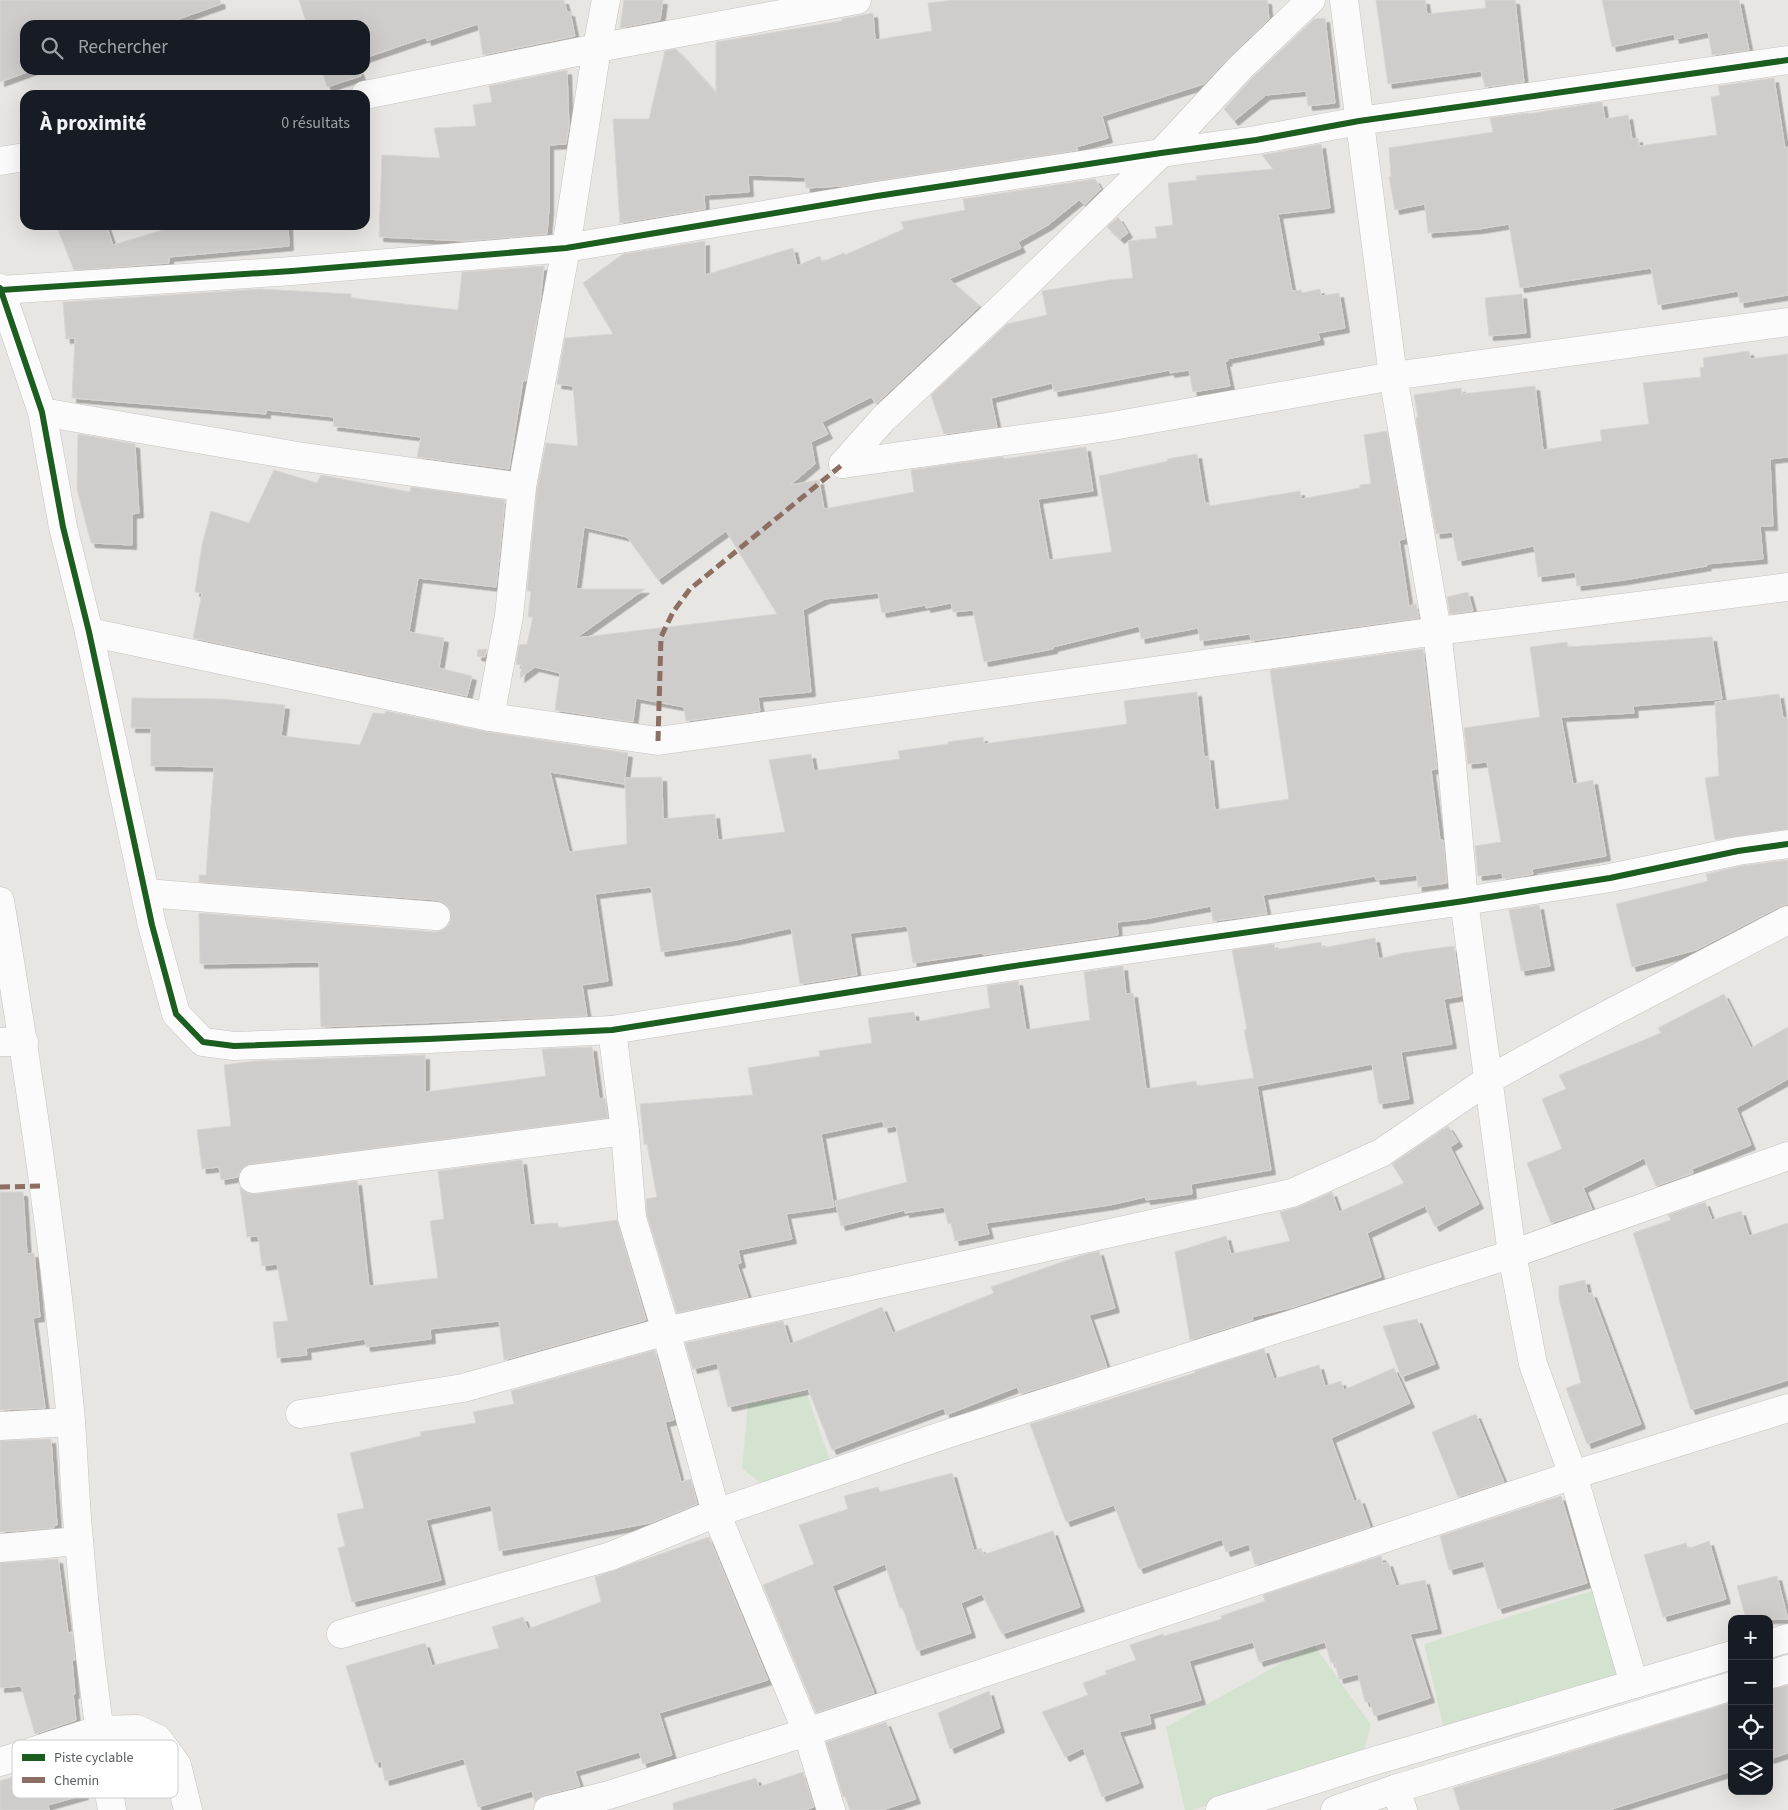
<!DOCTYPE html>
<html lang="fr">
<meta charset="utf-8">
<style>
body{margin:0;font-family:"Source Sans 3",sans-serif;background:#20242c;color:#f1f3f6}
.controls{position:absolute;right:15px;bottom:15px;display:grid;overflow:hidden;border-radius:10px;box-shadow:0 5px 20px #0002}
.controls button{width:45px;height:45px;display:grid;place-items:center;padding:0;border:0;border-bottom:1px solid #363941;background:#171b24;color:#f1f3f6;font:25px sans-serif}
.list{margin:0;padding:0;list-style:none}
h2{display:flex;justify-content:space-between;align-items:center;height:65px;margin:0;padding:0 20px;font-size:21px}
h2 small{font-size:16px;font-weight:400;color:#9ea1a6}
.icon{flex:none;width:28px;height:28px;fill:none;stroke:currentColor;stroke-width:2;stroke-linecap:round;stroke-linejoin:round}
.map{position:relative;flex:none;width:1788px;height:1810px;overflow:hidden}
.search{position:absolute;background:#171b24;box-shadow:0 5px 20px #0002;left:20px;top:20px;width:350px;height:55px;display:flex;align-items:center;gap:12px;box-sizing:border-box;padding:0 18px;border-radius:15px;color:#9ea1a6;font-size:19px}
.panel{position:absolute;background:#171b24;box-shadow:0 5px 20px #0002;left:20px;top:90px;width:350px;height:140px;border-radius:15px}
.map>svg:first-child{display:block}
.green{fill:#d4e3cf}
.building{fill:#cfcdcc;stroke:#d8d5d2;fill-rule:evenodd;filter:url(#shadow)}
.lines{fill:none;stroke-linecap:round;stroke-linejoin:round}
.minor-casing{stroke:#c4c3c4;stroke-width:29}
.minor{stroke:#fcfbfb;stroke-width:28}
.quiet{stroke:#8d6e63;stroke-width:5;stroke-dasharray:10 5;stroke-linecap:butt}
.cycleway-casing{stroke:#fff;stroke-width:9}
.cycleway{stroke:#1b5e20;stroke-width:6}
.key{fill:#fff;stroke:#cdcecf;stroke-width:1}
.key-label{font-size:14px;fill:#595d60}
</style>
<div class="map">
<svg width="1788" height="1810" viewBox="0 0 1788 1810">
<defs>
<filter id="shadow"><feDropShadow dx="4.5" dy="4.5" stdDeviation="0" flood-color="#0004"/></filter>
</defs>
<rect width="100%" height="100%" fill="#e8e6e3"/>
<!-- green -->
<g class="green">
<path d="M 807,1394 L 833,1469 L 769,1490 L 742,1468 L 748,1404 Z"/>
<path d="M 1594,1590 L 1621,1673 L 1444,1729 L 1424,1644 Z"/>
<path d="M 1314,1645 L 1371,1725 L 1362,1757 L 1192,1810 L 1185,1810 L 1166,1727 Z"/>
</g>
<!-- building -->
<g class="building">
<path d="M 0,0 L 220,0 L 221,4 L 162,25 L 25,25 L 25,70 L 33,70 L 0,82 Z"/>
<path d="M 299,0 L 564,0 L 567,12 L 570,12 L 575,36 L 483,55 L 478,24 L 427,41 L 426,37 L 365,58 L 365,25 L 307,25 Z"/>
<path d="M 624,0 L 663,0 L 660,20 L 620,28 Z"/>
<path d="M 955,0 L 1267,0 L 1269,19 L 1230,56 L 1204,84 L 1102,116 L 1108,138 L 1076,147 L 1078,150 L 842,186 L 806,188 L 805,177 L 748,175 L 749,192 L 704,195 L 705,209 L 620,223 L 613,119 L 649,119 L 665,51 L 676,49 L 716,93 L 716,42 L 842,21 L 842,19 L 873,13 L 875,40 L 932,31 L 928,3 Z"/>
<path d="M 1376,0 L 1425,0 L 1427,14 L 1486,8 L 1485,0 L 1515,0 L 1524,82 L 1485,87 L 1481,71 L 1388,84 Z"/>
<path d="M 1602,0 L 1739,0 L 1749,50 L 1712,55 L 1708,32 L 1675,39 L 1674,34 L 1612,47 Z"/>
<path d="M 1325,18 L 1335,103 L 1308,106 L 1306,91 L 1266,95 L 1234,121 L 1224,109 L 1252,78 L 1314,19 Z"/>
<path d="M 322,70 L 359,70 L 361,76 L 327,87 Z"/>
<path d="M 567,70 L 569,126 L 566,144 L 549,145 L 549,209 L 547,234 L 466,241 L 379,237 L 382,155 L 440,158 L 434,128 L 476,126 L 473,105 L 492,102 L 489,86 Z"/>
<path d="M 1774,78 L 1785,148 L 1788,147 L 1788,295 L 1740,303 L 1738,291 L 1658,305 L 1651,268 L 1520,288 L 1509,224 L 1479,229 L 1428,233 L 1425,204 L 1395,210 L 1389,177 L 1391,177 L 1389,148 L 1493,132 L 1490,118 L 1528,113 L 1528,114 L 1602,102 L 1605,119 L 1628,115 L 1632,139 L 1638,138 L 1639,146 L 1717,135 L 1711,97 L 1720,95 L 1718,86 Z"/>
<path d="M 1321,144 L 1330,208 L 1278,214 L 1292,291 L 1301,290 L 1302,293 L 1320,289 L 1321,296 L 1339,293 L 1345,328 L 1318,333 L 1320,340 L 1227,359 L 1228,361 L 1225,362 L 1230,386 L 1193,392 L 1189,370 L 1170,373 L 1170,370 L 1054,392 L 1052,383 L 991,398 L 997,427 L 944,434 L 931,395 L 1007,324 L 1047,315 L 1042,291 L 1110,280 L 1133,278 L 1128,241 L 1157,238 L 1155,227 L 1173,225 L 1168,183 L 1197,180 L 1196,176 L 1273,169 L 1262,155 Z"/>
<path d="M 1095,179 L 1101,189 L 1085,205 L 1079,200 L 1048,225 L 1018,242 L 1021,248 L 949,279 L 980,306 L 876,404 L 871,397 L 822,422 L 828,434 L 811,442 L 815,464 L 790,485 L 819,480 L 824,509 L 914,492 L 911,470 L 1003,457 L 1004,459 L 1086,447 L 1093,491 L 1038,499 L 1049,560 L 1112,552 L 1099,476 L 1168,461 L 1167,459 L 1197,454 L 1205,503 L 1209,503 L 1210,506 L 1300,491 L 1301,499 L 1360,488 L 1360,485 L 1371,484 L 1364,435 L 1387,431 L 1405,539 L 1399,540 L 1409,606 L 1416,604 L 1419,618 L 1251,641 L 1250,634 L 1200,641 L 1198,628 L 1141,639 L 1139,626 L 1053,647 L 1053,649 L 984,662 L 973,610 L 953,612 L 951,603 L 926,608 L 926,605 L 882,613 L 878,593 L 825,599 L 803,610 L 811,692 L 758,697 L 760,711 L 686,721 L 684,707 L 636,698 L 633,722 L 555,710 L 560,673 L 535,667 L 520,678 L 522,665 L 516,664 L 519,645 L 527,644 L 533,617 L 528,617 L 531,591 L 527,591 L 537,489 L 546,443 L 578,446 L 573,386 L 557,384 L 565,338 L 613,334 L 583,283 L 623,254 L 705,241 L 705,275 L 793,248 L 797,266 L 820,256 L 822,262 L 844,253 L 845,255 L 904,229 L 901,222 L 965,210 L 963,199 ZM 584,527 L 627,537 L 658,580 L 726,531 L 777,614 L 576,638 L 645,589 L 576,589 Z"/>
<path d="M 1118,217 L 1128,233 L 1120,239 L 1107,227 Z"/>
<path d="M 56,225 L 106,225 L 113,245 L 179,225 L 288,225 L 289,246 L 169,257 L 169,263 L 74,270 Z"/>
<path d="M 544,266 L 540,303 L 526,381 L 523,380 L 509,469 L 417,457 L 421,437 L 333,426 L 334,417 L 266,410 L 266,414 L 72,398 L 75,338 L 66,339 L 63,302 L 260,289 L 351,294 L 351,298 L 458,310 L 462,272 Z"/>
<path d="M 1522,294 L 1526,333 L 1489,336 L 1485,298 Z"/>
<path d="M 1749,351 L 1750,359 L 1788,354 L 1788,457 L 1770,459 L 1773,526 L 1760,526 L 1763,559 L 1706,564 L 1707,566 L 1624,580 L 1577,586 L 1575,572 L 1538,577 L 1534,546 L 1458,561 L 1452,532 L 1436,534 L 1417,426 L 1416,417 L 1418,417 L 1414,395 L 1461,388 L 1462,394 L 1535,386 L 1543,450 L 1602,441 L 1600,430 L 1649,424 L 1643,383 L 1701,377 L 1700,368 L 1704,367 L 1703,358 Z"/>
<path d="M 78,434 L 135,444 L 139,513 L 132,514 L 132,545 L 91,543 L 77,489 Z"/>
<path d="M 274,470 L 317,483 L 321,475 L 410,492 L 411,487 L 505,500 L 496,587 L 418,578 L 409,632 L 444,638 L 439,668 L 472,676 L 467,696 L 193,638 L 202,593 L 195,592 L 202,545 L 211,511 L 249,523 Z"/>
<path d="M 1468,592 L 1473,611 L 1450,614 L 1447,597 Z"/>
<path d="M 1712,637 L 1722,699 L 1633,706 L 1634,713 L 1561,717 L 1573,784 L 1593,780 L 1606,856 L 1532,869 L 1533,874 L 1503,879 L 1502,873 L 1478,876 L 1475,846 L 1501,842 L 1487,762 L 1468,764 L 1464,728 L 1540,717 L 1530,647 L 1567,642 L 1568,647 Z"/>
<path d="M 487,649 L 485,657 L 477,656 L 478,650 Z"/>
<path d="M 1423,649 L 1437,769 L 1431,770 L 1440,840 L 1443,840 L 1447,883 L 1418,887 L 1417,875 L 1376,880 L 1375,876 L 1263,895 L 1267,914 L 1213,921 L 1211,906 L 1145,919 L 1117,922 L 1118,935 L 983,955 L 982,953 L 913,963 L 907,926 L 850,933 L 857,975 L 800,984 L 791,928 L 736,940 L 661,952 L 651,887 L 595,894 L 608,981 L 582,985 L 587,1016 L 321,1027 L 319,962 L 200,964 L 199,913 L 435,932 L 442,930 L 449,925 L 451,918 L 450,910 L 445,903 L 437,900 L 199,882 L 199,875 L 206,875 L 214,767 L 151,766 L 151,728 L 131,728 L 132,698 L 222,699 L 285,705 L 281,736 L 360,745 L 373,713 L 385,714 L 386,711 L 488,732 L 628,753 L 624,784 L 550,772 L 569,852 L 627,844 L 625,778 L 662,777 L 663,819 L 715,814 L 718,840 L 785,832 L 769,760 L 811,754 L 814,771 L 900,759 L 898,751 L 948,744 L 948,742 L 983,737 L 984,744 L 1127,724 L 1124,701 L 1197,692 L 1204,757 L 1209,756 L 1215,810 L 1289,799 L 1270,670 Z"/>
<path d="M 1779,694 L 1783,718 L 1788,717 L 1788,829 L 1715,840 L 1705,778 L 1719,776 L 1715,702 Z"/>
<path d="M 1788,860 L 1788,904 L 1781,906 L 1696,950 L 1632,967 L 1616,904 L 1708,881 L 1706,874 L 1741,866 Z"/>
<path d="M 1539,905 L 1550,966 L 1521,971 L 1509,910 Z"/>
<path d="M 1375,938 L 1379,959 L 1403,953 L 1454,946 L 1461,996 L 1444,999 L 1452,1044 L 1401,1052 L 1409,1099 L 1379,1104 L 1372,1064 L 1257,1086 L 1271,1170 L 1191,1184 L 1192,1194 L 1146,1200 L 1145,1197 L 1110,1205 L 986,1223 L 989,1234 L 955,1241 L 951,1223 L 948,1224 L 944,1207 L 905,1213 L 905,1210 L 841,1226 L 835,1201 L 907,1182 L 896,1126 L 884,1128 L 883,1121 L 821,1134 L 834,1207 L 786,1214 L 792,1239 L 738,1250 L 741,1263 L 737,1264 L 748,1297 L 677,1313 L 647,1215 L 646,1199 L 657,1197 L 647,1144 L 644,1144 L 640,1104 L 753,1095 L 748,1068 L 820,1056 L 819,1051 L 872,1043 L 868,1018 L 914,1012 L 916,1022 L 990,1008 L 987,986 L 1018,981 L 1026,1030 L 1090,1020 L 1084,972 L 1123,966 L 1126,994 L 1133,993 L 1146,1089 L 1196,1081 L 1197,1086 L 1254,1078 L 1244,1030 L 1247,1029 L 1232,950 L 1274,944 L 1275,950 L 1321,942 L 1322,948 Z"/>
<path d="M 1724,994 L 1751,1048 L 1788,1027 L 1788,1079 L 1736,1108 L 1751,1145 L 1692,1169 L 1693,1173 L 1656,1186 L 1644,1158 L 1583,1188 L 1592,1209 L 1551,1223 L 1527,1163 L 1562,1149 L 1542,1099 L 1566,1089 L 1559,1075 L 1661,1033 L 1658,1028 Z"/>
<path d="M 592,1047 L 599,1099 L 605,1098 L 608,1118 L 251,1164 L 243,1167 L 239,1173 L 238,1177 L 221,1180 L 219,1167 L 202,1169 L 197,1130 L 231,1126 L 224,1065 L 255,1061 L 425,1055 L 425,1092 L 546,1076 L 542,1049 Z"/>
<path d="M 1448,1126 L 1458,1142 L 1450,1147 L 1479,1204 L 1435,1227 L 1425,1206 L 1367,1233 L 1381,1277 L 1294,1307 L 1252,1317 L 1253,1320 L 1190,1340 L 1175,1252 L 1226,1236 L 1231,1254 L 1290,1241 L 1280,1212 L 1298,1207 L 1332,1192 L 1339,1212 L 1404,1183 L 1392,1164 Z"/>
<path d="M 522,1160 L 530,1225 L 558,1223 L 558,1228 L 617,1220 L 646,1320 L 504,1360 L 499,1321 L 430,1329 L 431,1339 L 366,1347 L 365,1339 L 306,1348 L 307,1355 L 277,1358 L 273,1322 L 288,1321 L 277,1264 L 262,1266 L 258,1236 L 247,1237 L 240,1187 L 247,1193 L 255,1194 L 357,1181 L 369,1286 L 438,1278 L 430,1221 L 444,1219 L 438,1171 Z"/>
<path d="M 0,1192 L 23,1192 L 27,1254 L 34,1253 L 40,1317 L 33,1318 L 45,1408 L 0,1410 Z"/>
<path d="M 1705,1202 L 1712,1220 L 1741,1211 L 1749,1236 L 1788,1223 L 1788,1380 L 1691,1410 L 1633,1233 L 1671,1220 L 1668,1215 Z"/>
<path d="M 1099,1251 L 1115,1308 L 1089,1315 L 1107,1367 L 1020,1394 L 1017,1387 L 946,1415 L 944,1408 L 832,1450 L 808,1389 L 728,1407 L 717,1363 L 693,1369 L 685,1343 L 783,1321 L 790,1344 L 882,1307 L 893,1333 L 994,1293 L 991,1287 L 1079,1256 Z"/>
<path d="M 1585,1280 L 1588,1294 L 1592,1293 L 1641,1424 L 1587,1444 L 1566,1388 L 1581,1383 L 1559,1299 L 1559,1286 Z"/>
<path d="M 1417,1319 L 1435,1364 L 1401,1377 L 1383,1326 Z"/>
<path d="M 1264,1349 L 1274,1379 L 1319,1365 L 1325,1386 L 1341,1381 L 1344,1390 L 1394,1368 L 1410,1403 L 1331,1438 L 1354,1501 L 1360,1499 L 1370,1527 L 1255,1565 L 1249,1544 L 1226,1552 L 1222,1539 L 1139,1569 L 1114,1505 L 1066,1522 L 1030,1424 L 1195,1373 L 1195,1371 Z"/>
<path d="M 655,1350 L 674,1420 L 665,1422 L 681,1482 L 691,1479 L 697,1504 L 650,1523 L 499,1551 L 491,1505 L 426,1520 L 441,1580 L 352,1602 L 338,1548 L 345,1546 L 337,1514 L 364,1508 L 350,1453 L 421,1436 L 420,1432 L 476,1423 L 473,1412 L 514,1404 L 511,1391 Z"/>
<path d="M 1476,1414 L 1504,1482 L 1458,1497 L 1432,1432 Z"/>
<path d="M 51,1439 L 57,1525 L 54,1525 L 54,1528 L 0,1532 L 0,1441 Z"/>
<path d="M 952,1473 L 974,1551 L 981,1548 L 983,1555 L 1053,1531 L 1080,1607 L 1002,1634 L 982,1594 L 961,1603 L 971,1633 L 917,1651 L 903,1608 L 900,1608 L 885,1564 L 832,1586 L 874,1693 L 816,1713 L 763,1585 L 814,1564 L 799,1525 L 848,1509 L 844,1496 L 878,1487 L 880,1492 Z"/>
<path d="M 1561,1496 L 1587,1583 L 1498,1609 L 1483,1561 L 1449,1570 L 1440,1536 Z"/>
<path d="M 709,1537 L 768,1680 L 659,1713 L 672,1755 L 643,1764 L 639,1752 L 575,1771 L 580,1786 L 544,1795 L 535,1802 L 532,1791 L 478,1807 L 464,1759 L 462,1759 L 385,1781 L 381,1761 L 375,1763 L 346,1666 L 425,1643 L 432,1666 L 499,1648 L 492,1627 L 523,1617 L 528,1629 L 601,1602 L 595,1577 Z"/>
<path d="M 1709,1541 L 1726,1599 L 1663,1617 L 1644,1555 L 1686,1543 L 1688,1549 Z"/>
<path d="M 1381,1556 L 1383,1564 L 1388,1562 L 1396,1586 L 1425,1580 L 1437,1629 L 1410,1634 L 1430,1698 L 1374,1716 L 1370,1701 L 1365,1702 L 1358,1674 L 1339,1679 L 1335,1662 L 1331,1663 L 1325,1642 L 1259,1662 L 1253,1642 L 1189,1661 L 1201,1700 L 1149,1714 L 1151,1724 L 1119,1732 L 1139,1783 L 1102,1797 L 1083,1748 L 1065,1757 L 1042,1712 L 1088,1695 L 1083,1683 L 1107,1674 L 1105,1671 L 1136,1660 L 1130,1645 L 1163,1634 L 1164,1636 L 1222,1619 L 1221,1616 L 1265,1601 L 1263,1595 Z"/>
<path d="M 58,1559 L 68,1633 L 72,1632 L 75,1660 L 72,1660 L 75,1694 L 73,1694 L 76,1720 L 35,1734 L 21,1686 L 0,1688 L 0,1563 Z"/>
<path d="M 1777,1576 L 1788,1619 L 1746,1619 L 1737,1586 Z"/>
<path d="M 1788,1685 L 1788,1753 L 1769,1759 L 1769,1690 Z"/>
<path d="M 989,1691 L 1000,1728 L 950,1749 L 938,1713 Z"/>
<path d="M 1732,1702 L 1732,1771 L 1609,1810 L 1460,1810 L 1453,1788 Z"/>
<path d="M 886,1722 L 916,1799 L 882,1810 L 850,1810 L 845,1796 L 843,1797 L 826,1742 Z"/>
<path d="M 71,1755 L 84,1795 L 48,1805 L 49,1810 L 0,1810 L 0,1781 L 45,1768 L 44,1764 Z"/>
<path d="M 803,1772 L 814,1807 L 805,1810 L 674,1810 L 673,1803 L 756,1778 L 759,1787 Z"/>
</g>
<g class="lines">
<defs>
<g id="minor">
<path d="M 1344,0 L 1393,376 L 1437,631 L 1451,753 L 1464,901 L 1512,1254 L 1533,1364 L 1573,1475 L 1634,1684"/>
<path d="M 365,95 L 597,48 L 857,0"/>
<path d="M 0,161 L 25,157"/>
<path d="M 0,288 L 42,412 L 63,527 L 89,632 L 152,925 L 176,1014 L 203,1042 L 234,1046 L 429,1039 L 612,1030 L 1008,967 L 1464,901 L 1610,878 L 1738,851 L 1788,844"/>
<path d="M 1,290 L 292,271 L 566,248 L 877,196 L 1161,153 L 1256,140 L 1359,121 L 1788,60"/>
<path d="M 42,412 L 297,456 L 522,487"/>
<path d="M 843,464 L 1107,427 L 1393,376 L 1788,322"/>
<path d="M 843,464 L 883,419 L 1010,300 L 1161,153 L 1241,67 L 1311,0"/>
<path d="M 89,632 L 490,717 L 658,741 L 1437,631 L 1788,587"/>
<path d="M 490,717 L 509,616 L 522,487 L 566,248 L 597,48 L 606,0"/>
<path d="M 146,893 L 436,916"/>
<path d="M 0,901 C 29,1074 55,1247 71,1421 C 74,1461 75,1501 79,1541 C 86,1631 97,1721 112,1810"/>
<path d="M 612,1030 L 625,1131 L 632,1218 L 666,1331 L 716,1513 L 807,1732 L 831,1810"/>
<path d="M 0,1042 L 24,1042"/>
<path d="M 253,1179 L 625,1131"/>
<path d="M 300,1414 L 463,1388 L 666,1331 L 1292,1193 L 1381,1153 L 1488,1080 L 1584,1027 L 1788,920"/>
<path d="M 0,1426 L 71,1422"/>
<path d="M 0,1548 L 79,1541"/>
<path d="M 341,1634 L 611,1556 L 716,1513 L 944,1435 L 1512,1254 L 1788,1156"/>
<path d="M 1769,1644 L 1788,1638"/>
<path d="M 1769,1675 L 1788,1669"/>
<path d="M 0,1762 L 98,1730 L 137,1729 L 158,1739 L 177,1765 L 188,1810"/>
<path d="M 1395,1789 L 1403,1810"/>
<path d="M 548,1810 L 609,1795 L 807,1732 L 1573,1475 L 1788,1408"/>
<path d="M 1220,1810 L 1364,1764 L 1732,1655"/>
<path d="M 1335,1810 L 1395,1789 L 1732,1686"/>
</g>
</defs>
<!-- minor casing -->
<use href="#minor" class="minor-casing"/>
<!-- minor -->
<use href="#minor" class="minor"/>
<!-- quiet -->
<g class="quiet">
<path d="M 658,741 L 661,637 L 673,612 L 690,589 L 843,464"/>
<path d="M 0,1187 L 44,1186"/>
</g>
<defs>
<g id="cycleway">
<path d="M 0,288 L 42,412 L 63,527 L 89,632 L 152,925 L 176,1014 L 203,1042 L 234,1046 L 429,1039 L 612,1030 L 1008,967 L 1464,901 L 1610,878 L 1738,851 L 1788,844"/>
<path d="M 1,290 L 292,271 L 566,248 L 877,196 L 1161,153 L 1256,140 L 1359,121 L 1788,60"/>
</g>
</defs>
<!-- cycleway casing -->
<use href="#cycleway" class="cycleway-casing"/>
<!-- cycleway -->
<use href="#cycleway" class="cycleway"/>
</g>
<!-- legend -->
<rect x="12" y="1740" width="166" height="58" rx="8" class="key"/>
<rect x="22" y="1754" width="23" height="7" fill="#1b5e20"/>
<rect x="22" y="1777" width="23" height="6" fill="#8d6e63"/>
<g class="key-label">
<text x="54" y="1762">Piste cyclable</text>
<text x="54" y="1785">Chemin</text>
</g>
</svg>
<div class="controls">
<button>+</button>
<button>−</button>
<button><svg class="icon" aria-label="locate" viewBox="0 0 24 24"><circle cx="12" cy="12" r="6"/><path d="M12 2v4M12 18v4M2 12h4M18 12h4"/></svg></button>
<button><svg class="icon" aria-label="layers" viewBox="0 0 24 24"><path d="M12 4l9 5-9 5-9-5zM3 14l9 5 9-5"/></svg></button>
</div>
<div class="search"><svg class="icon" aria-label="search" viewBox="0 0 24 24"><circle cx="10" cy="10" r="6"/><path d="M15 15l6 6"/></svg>Rechercher</div>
<section class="panel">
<h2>À proximité<small>0 résultats</small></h2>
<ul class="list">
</ul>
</section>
</div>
